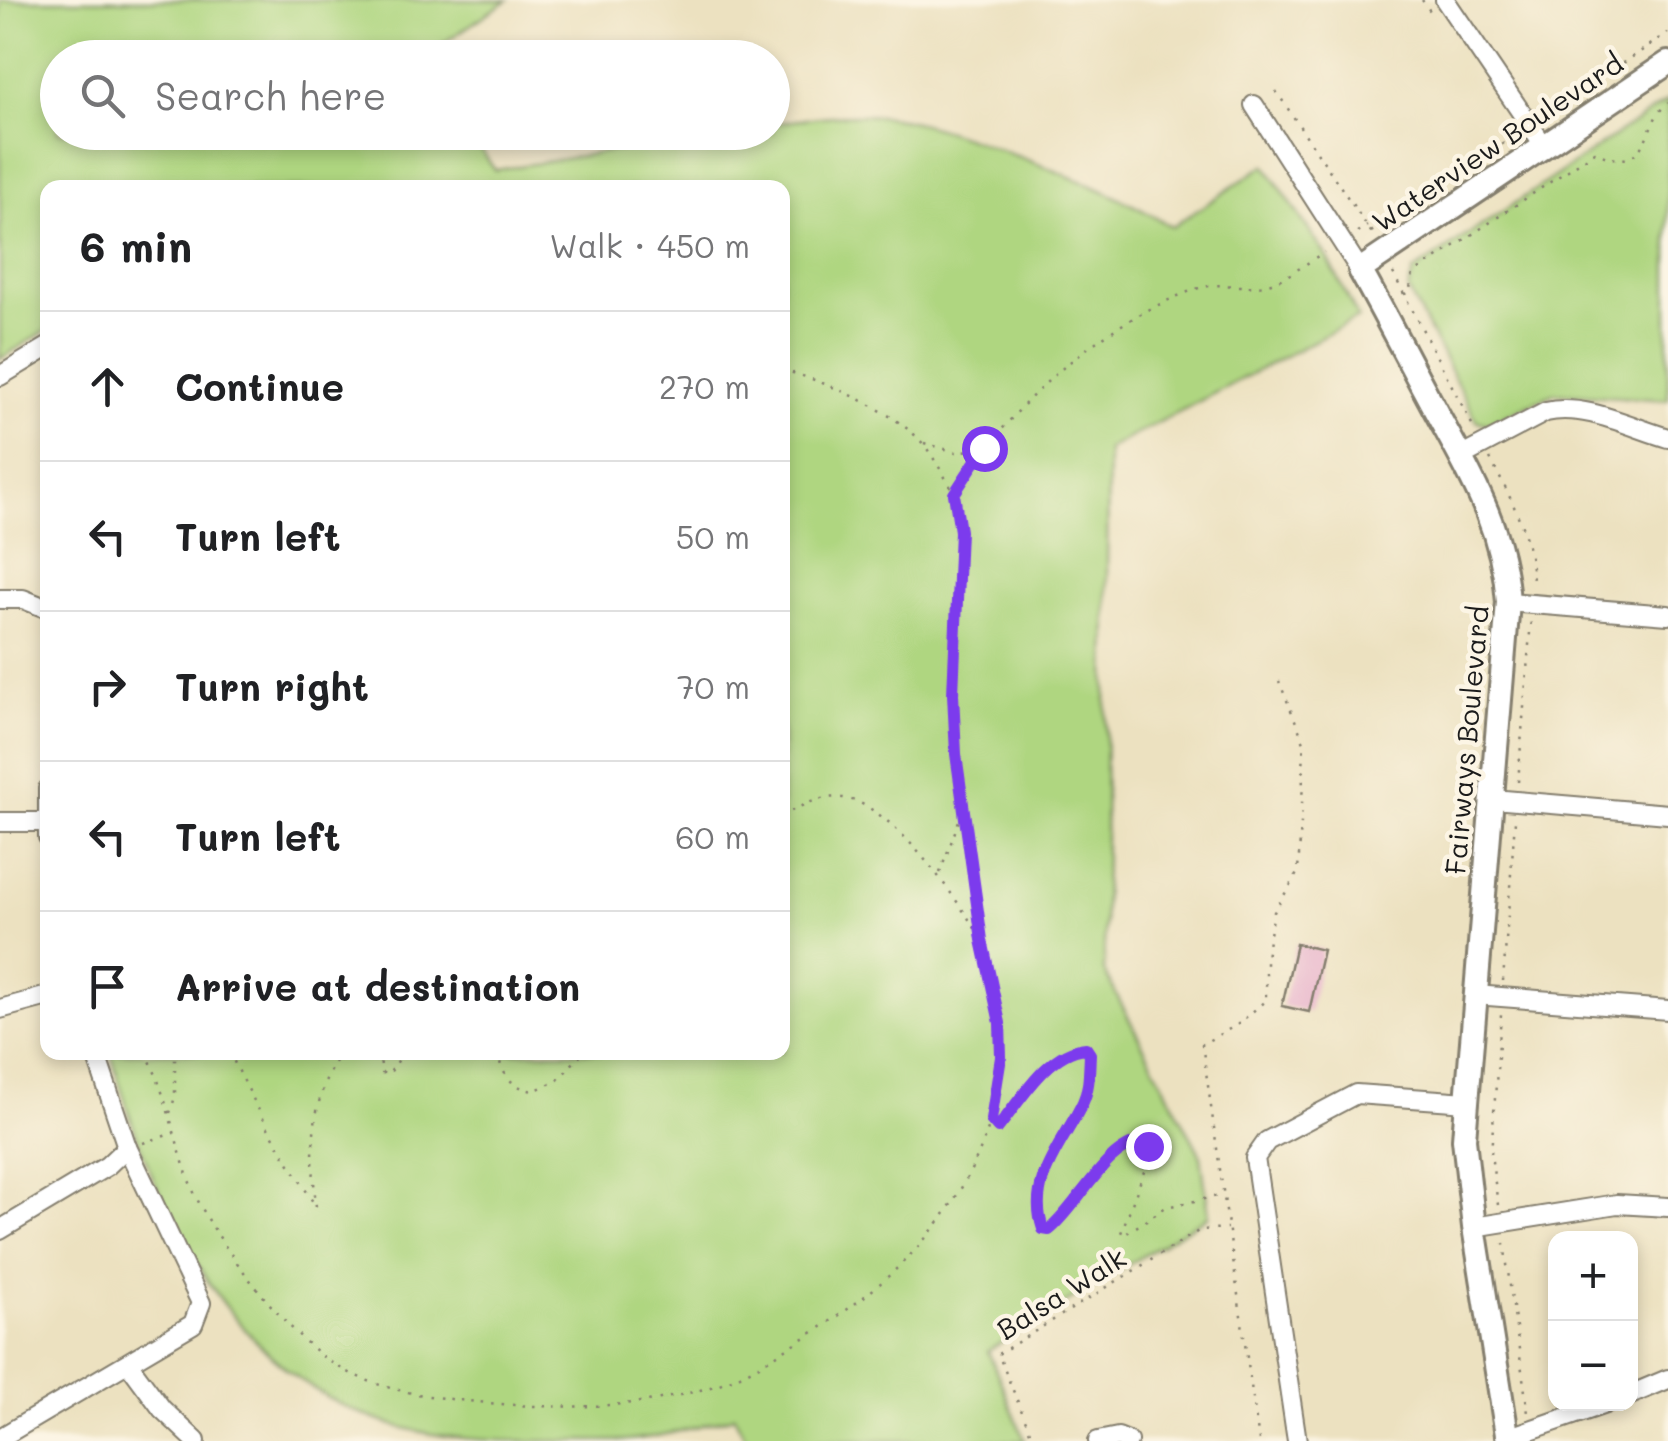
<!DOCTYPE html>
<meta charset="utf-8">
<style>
body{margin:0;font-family:Mali,sans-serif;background:#f6f6f6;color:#202124}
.controls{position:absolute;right:30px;bottom:30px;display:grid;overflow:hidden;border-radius:20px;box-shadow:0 5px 15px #0003}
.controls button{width:90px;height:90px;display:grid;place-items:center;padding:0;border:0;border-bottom:2px solid #e0e0e0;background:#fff;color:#202124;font:50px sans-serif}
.stop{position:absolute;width:30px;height:30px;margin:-22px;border:8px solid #7c3aed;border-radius:50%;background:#fff}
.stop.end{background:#7c3aed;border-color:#fff;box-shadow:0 2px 10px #0008}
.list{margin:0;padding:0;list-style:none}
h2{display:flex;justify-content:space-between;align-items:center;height:130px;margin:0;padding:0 40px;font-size:42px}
h2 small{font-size:32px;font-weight:400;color:#757577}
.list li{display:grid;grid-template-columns:65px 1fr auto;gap:30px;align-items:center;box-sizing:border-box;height:150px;padding:0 40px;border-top:2px solid #e0e0e0}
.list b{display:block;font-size:38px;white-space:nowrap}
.list em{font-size:32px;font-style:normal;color:#757577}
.icon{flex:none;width:55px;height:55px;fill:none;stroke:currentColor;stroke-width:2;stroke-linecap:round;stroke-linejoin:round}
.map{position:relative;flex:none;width:1668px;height:1441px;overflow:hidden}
.search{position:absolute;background:#fff;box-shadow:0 5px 15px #0003;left:40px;top:40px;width:750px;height:110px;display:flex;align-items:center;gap:25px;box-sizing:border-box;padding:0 35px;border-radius:55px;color:#757577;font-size:38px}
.panel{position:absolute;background:#fff;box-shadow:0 5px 15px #0003;left:40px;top:180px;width:750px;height:880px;border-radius:20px}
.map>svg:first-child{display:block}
.green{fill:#afd680;stroke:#66794e;stroke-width:2.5}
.building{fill:#e6aec9}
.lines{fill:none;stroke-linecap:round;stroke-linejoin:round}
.minor-casing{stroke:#847e6e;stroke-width:22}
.tertiary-casing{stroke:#847e6e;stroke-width:28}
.path{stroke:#847e6e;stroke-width:2.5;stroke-dasharray:2.5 8;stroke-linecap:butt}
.minor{stroke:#fff;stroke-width:18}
.tertiary{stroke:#fff;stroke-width:22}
.route{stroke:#7c3aed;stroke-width:12}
.labels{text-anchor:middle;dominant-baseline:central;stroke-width:9;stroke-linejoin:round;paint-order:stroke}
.street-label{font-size:28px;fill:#1c1c1c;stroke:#fcf5e5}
</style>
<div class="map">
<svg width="1668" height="1441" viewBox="0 0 1668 1441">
<rect width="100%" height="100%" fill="#fcf5e5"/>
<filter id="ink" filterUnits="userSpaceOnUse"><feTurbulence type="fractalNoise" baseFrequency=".01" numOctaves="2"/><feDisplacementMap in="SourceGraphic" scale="20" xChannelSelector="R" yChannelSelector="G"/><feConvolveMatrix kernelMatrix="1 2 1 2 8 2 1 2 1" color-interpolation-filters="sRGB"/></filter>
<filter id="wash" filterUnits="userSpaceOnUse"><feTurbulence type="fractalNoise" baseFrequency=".0048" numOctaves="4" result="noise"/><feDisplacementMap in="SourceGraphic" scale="40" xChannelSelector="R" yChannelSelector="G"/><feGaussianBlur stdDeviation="2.25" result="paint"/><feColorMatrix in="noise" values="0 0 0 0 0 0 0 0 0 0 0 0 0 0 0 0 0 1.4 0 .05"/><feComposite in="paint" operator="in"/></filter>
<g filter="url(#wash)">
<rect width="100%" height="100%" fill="#ece1c0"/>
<!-- green -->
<g class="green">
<path d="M 0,0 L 508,0 L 422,57 L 58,58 L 58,132 L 469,133 L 495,170 L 721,133 L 772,132 L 773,124 C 803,119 833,114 864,115 C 919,117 969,138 1019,157 C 1073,177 1123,197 1172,227 L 1265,165 L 1327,257 L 1358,318 L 1108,449 L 1104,971 L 1201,1156 L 1209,1215 L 988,1351 L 1025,1441 L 747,1441 L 734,1416 C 696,1427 656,1439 616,1441 C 588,1441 560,1441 532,1441 C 489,1441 447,1439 404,1428 C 233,1385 152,1208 111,1053 L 782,1052 L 782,188 L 48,188 L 47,330 L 0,359 Z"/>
<path d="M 1668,100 L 1668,400 L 1555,393 L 1487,424 L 1477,421 L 1408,290 L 1413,272 Z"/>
</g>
<g id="blocks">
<!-- building -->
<path class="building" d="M 1296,944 L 1323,950 L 1309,1012 L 1282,1006 Z"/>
</g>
</g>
<g filter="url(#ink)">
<use href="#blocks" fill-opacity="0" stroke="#847e6e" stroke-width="2.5"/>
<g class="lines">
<defs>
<g id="minor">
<path d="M 1445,0 L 1544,146"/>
<path d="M 1254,105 L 1360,270"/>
<path d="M 0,376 L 48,347"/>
<path d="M 1460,457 L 1546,412 C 1585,403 1630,427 1668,438"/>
<path d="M 0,599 L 23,599 L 48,609"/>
<path d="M 1508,602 L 1668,615"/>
<path d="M 48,789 L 48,837"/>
<path d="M 1493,799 L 1668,814"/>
<path d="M 0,822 L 45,822"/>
<path d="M 1475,995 L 1668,1010"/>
<path d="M 0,1009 L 48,996"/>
<path d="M 1474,1227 L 1617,1204 L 1668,1207"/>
<path d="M 0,1230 L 107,1166 L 127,1147"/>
<path d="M 128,1363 L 162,1409 L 196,1441"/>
<path d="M 1630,1395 L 1668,1379"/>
<path d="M 0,1438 L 193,1324 L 201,1303 L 127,1147 L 95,1052"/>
<path d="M 1507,1438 L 1605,1404"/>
<path d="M 1098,1441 L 1118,1437 L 1128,1441"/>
<path d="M 1297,1441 L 1255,1158 L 1267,1141 L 1356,1094 L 1467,1102"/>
</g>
<path id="tertiary" d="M 1508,1441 L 1474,1227 L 1464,1139 L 1508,602 C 1503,526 1469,473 1434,408 C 1409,362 1386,316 1360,270 L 1668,63"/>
</defs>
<!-- minor casing -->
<use href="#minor" class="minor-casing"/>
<!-- tertiary casing -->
<use href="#tertiary" class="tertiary-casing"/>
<!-- path -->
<g class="path">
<path d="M 1422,0 L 1430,11"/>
<path d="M 1276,91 L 1373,235"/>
<path d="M 1545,116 L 1668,33"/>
<path d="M 1357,232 L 1367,226"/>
<path d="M 1371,232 L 1513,137"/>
<path d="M 1393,273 L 1475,430"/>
<path d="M 1404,294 L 1409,293 L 1413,274 L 1595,152 C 1651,179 1642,121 1668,103"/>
<path d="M 782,370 C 825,381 897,411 925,446 C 936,461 945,477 954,493"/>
<path d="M 924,443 L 956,452 L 984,448"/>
<path d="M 1490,459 C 1512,500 1533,539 1533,587"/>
<path d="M 1518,782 L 1531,620"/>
<path d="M 782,816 C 802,805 824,793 848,799 C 896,810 955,897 980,936"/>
<path d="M 940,873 L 961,815"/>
<path d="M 1503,981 L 1515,820"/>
<path d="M 146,1052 C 166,1093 174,1138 189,1180 C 207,1231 275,1317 317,1352 C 362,1389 421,1396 477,1402 C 552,1409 628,1410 700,1390 C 732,1382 762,1364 789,1347 C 879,1295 956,1227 989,1126 C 1010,1063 996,1004 982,941 C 969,880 960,816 956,754 C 953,712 953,670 955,628 C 957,582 961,540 954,494 C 1013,404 1092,327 1196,289 C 1219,281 1241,289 1264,285 C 1284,281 1307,263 1324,252"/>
<path d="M 229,1052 L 267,1126 L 316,1207 C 311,1150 309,1104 340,1052"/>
<path d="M 379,1052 L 382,1073 L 389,1074 L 404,1052"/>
<path d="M 498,1052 C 501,1074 511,1087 533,1091 L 558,1080 L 583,1052"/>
<path d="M 170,1113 L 175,1097 L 175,1052"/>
<path d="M 992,1122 L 998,1128 L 1060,1057 L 1086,1049 L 1090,1054 C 1089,1070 1090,1088 1083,1102 C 1064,1143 1026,1181 1043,1229 L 1049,1230 C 1078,1207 1106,1145 1142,1142 L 1151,1153 L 1121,1233 L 1124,1235 L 1166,1207 L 1223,1195"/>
<path d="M 143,1143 L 174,1133"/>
<path d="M 1498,1205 L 1491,1154 L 1501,1014"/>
<path d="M 1504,1243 L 1528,1413"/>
<path d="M 1034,1441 L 998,1354 L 1200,1230 L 1227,1228"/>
<path d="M 1259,1441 L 1202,1044 L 1237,1025 L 1266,1000 L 1266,957 L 1274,912 L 1298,872 L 1302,806 L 1304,742 L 1279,681"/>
</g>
<!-- minor -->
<use href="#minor" class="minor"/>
<!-- tertiary -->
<use href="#tertiary" class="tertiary"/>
</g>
</g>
<g class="lines" filter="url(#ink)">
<!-- route -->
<path class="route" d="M 984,448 L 954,494 L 960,531 L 953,694 L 956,754 L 982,940 L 1000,1023 L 1001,1057 L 991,1120 L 998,1128 C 1020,1101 1048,1051 1086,1048 L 1090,1054 C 1089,1070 1090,1087 1083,1102 C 1064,1143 1026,1180 1043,1229 L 1049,1230 C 1078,1207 1106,1145 1142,1142 L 1148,1146"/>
</g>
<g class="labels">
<!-- street labels -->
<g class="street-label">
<text transform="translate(1497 142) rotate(-34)">Waterview Boulevard</text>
<text transform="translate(1466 740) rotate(-85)">Fairways Boulevard</text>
<text transform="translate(1061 1293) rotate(-32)">Balsa Walk</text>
</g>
</g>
</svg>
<div class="controls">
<button>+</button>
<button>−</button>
</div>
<div class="stop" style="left:984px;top:448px"></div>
<div class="stop end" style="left:1148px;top:1146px"></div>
<div class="search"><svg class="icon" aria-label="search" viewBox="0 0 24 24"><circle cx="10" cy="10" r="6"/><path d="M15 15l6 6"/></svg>Search here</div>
<section class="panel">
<h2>6 min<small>Walk · 450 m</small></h2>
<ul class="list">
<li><svg class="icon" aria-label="ahead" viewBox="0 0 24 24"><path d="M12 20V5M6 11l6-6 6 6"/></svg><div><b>Continue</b></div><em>270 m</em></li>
<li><svg class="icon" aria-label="left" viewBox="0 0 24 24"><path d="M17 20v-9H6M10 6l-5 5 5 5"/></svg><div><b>Turn left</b></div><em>50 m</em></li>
<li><svg class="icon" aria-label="right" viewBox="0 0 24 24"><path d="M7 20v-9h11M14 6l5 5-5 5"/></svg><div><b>Turn right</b></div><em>70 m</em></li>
<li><svg class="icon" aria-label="left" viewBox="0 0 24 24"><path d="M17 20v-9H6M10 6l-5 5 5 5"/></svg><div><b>Turn left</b></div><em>60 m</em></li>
<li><svg class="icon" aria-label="arrive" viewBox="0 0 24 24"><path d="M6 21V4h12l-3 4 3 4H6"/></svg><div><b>Arrive at destination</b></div></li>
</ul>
</section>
</div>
